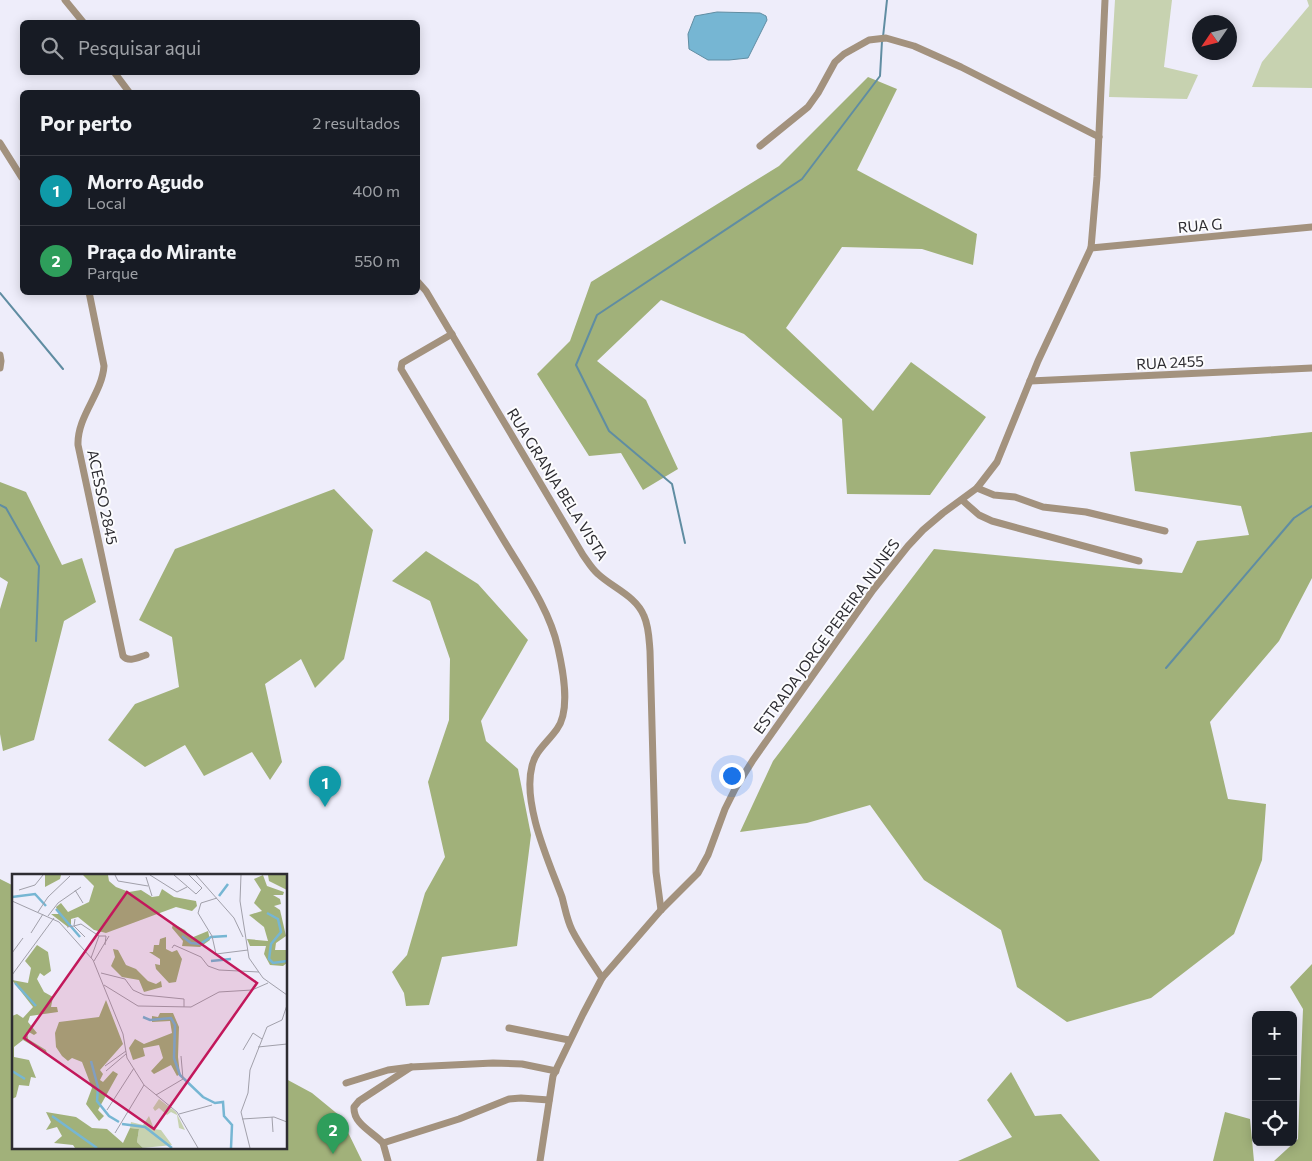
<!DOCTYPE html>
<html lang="pt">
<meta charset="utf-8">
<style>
body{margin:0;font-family:Commissioner,sans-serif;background:#20242c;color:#f1f3f6}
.controls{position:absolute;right:15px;bottom:15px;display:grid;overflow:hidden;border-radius:8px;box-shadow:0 2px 12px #0003}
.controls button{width:45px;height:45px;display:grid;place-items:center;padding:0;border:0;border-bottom:1px solid #363941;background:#171b24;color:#f1f3f6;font:25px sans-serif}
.compass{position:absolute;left:1192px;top:15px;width:45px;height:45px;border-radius:50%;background:#171b24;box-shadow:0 2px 12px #0003;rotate:235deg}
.you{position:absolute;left:731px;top:775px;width:18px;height:18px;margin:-12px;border:4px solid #fff;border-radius:50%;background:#1a73e8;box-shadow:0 0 0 8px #1a73e833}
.badge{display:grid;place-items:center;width:32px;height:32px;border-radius:50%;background:#bb5820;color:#fff;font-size:16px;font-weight:700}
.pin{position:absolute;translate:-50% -41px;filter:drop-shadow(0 1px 2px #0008)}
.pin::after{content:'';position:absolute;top:26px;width:18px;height:15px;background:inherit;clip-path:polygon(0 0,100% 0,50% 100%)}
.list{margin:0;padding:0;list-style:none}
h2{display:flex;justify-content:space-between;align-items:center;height:65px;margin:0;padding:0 20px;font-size:21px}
h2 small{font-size:16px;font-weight:400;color:#9ea1a6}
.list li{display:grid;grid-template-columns:32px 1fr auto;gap:15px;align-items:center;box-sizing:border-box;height:70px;padding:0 20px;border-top:1px solid #363941}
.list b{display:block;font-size:19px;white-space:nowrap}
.list p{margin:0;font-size:16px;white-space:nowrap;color:#9ea1a6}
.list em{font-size:16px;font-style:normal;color:#9ea1a6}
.icon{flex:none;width:28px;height:28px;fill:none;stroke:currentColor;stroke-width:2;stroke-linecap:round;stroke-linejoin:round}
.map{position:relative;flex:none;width:1312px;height:1161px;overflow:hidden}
.search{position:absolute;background:#171b24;box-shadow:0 2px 12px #0003;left:20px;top:20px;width:400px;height:55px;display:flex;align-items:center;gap:12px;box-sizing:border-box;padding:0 18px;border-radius:8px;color:#9ea1a6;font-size:19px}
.panel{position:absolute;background:#171b24;box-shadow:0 2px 12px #0003;left:20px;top:90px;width:400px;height:205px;border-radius:8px}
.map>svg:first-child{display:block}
.green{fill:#c7d2b0}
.forest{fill:#a1b17a}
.water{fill:#76b6d3;stroke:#608da2}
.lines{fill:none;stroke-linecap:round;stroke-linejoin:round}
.stream{stroke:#608da2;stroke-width:2}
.minor{stroke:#a3927e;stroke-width:7}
.labels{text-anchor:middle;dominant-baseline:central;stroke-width:4;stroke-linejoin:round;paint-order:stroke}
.street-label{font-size:15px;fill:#2d2c31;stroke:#fcfcfe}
.inset-river{fill:none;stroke:#76b6d3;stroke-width:2.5}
.inset-road{fill:none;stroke:#a1a0aa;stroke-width:1}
.view{fill:#c2185b;fill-opacity:0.15;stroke:#c2185b;stroke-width:2.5}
.inset-edge{fill:none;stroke:#2d2c31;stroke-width:2.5}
</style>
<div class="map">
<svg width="1312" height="1161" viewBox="0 0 1312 1161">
<rect width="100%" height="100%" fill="#eeedfa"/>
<!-- green -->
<g class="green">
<path d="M 1115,0 L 1172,0 L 1164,67 L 1198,75 L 1187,99 L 1109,97 Z"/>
<path d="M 1307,0 L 1312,0 L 1312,88 L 1252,87 L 1262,62 L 1309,6 Z"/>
</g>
<!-- forest -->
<g class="forest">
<path d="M 868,77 L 897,89 L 857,170 L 977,234 L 973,265 L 922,249 L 842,247 L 786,328 L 873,411 L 911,362 L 986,417 L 930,495 L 847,494 L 842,419 L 744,334 L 661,300 L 597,361 L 646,400 L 678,469 L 643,490 L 621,453 L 589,456 L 537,374 L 570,341 L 591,282 L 779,166 Z"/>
<path d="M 1312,432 L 1312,578 L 1279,641 L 1210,722 L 1228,799 L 1266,804 L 1262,860 L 1234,934 L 1151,998 L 1067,1022 L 1017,987 L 1001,930 L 924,880 L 870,805 L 807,823 L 740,832 L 773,761 L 934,549 L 1182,573 L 1197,541 L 1249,535 L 1241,506 L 1135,491 L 1130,452 Z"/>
<path d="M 0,482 L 26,492 L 62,565 L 82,558 L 96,602 L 64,621 L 34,740 L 3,751 L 0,734 L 0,609 L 8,582 L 0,577 Z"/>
<path d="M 334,489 L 373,530 L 344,659 L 315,688 L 301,659 L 265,684 L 282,762 L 270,780 L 252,752 L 204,776 L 185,745 L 145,767 L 108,740 L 135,704 L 179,687 L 172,637 L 139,620 L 175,549 Z"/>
<path d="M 426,551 L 478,584 L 528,640 L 481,721 L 486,741 L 518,769 L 531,835 L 517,946 L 442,957 L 429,1005 L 406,1006 L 404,993 L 392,972 L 407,955 L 425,893 L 445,857 L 428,782 L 449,720 L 450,659 L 430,601 L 392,581 Z"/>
<path d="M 0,879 L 14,886 L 14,1147 L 286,1147 L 286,1079 L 312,1093 L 340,1116 L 362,1161 L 0,1161 Z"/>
<path d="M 1312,964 L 1312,1161 L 1274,1161 L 1298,1139 L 1303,1009 L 1290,987 Z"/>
<path d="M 1011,1072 L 1035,1116 L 1061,1114 L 1100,1161 L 958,1161 L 1012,1137 L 987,1100 Z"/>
<path d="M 1225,1112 L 1250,1119 L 1254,1161 L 1213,1161 Z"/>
</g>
<!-- water -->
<path class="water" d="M 717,12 L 760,13 L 766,16 L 767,20 L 748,58 L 729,60 L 708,60 L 689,49 L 688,34 L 695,16 Z"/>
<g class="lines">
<!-- stream -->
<g class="stream">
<path d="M 883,37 L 887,0"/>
<path d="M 0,293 L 63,369"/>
<path d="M 0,505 L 6,508 L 39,566 L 36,641"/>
<path d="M 685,543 L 672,484 L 609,431 L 576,365 L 597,315 L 802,179 L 880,76 L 882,41"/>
<path d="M 1166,668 L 1294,518 L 1312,506"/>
</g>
<!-- minor -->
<g class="minor">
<path d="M 65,0 L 83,22"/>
<path d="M 114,72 L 129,92"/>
<path d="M 0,143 L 22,178"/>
<path d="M 760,146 L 808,107 L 818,93 L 835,62 L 844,54 L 869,40 L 886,38 L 914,46 L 961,67 L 1099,137"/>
<path d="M 1091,248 L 1312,227"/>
<path d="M 418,282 L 426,291 L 583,555 C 588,562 592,569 598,574 C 613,588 636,596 644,616 C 649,627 649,639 650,651 L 656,872 L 661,910"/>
<path d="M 89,292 L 104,366 C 102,394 77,416 78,445 L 123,656 C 129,663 139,657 146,655"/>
<path d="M 452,334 L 402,363 L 401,369 C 434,424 467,479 500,534 C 521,570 549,607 558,648 C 563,670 571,710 557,729 C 548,742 535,751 532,766 C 522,804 549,862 562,897 C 565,908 567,920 572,930 C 580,946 592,962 602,978"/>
<path d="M 0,355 L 1,361 L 0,368"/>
<path d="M 1030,381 L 1312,368"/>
<path d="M 977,488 L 994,495 L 1015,497 L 1043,507 L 1086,512 L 1165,531"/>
<path d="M 962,500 L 979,515 L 992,521 L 1139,561"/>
<path d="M 509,1028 L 569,1040"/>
<path d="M 411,1067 L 359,1101 L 354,1107 C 353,1124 373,1132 383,1143 L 459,1119 L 509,1099 L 521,1098 L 549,1100"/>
<path d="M 346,1083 L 388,1070 L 411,1067 L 493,1063 L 522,1064 L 556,1071"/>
<path d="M 383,1143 L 388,1161"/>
<path d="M 540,1161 L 553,1076 L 583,1014 L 602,978 L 661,910 L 698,873 L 708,855 L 725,809 L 735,789 L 753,760 L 873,590 L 908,546 L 923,530 L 943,513 L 977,488 L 997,462 L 1038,361 L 1091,248 L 1097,177 L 1105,0"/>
</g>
</g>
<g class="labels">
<!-- street labels -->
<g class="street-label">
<text transform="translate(1200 225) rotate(-5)">RUA G</text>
<text transform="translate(1170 362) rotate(-3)">RUA 2455</text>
<text transform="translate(558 484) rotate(58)">RUA GRANJA BELA VISTA</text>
<text transform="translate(103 497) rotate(78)">ACESSO 2845</text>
<text transform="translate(826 636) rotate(-54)">ESTRADA JORGE PEREIRA NUNES</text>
</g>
</g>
<!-- overview -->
<g transform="translate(12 874)">
<rect width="275" height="275" fill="#eeedfa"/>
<path d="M 147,225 L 164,238 L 173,256 L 167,254 L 165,241 L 159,238 L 155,241 L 147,234 L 143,237 L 141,234 ZM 137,242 L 142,255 L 149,256 L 160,271 L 131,274 L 125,268 L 127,255 L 118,254 L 119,248 L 131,251 Z" fill="#c7d2b0"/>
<path d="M 33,1 L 49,1 L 48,5 L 33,13 ZM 71,1 L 96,1 L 97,7 L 104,13 L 117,18 L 129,16 L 140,23 L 147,22 L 150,15 L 162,23 L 184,27 L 185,32 L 180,37 L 164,33 L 94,59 L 82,56 L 66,43 L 59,45 L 59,52 L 56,53 L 39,40 L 47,40 L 44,33 L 49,29 L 56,38 L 77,28 L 82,12 ZM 251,1 L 255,12 L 272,18 L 271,21 L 261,21 L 268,25 L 269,30 L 262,32 L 268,36 L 274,62 L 264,69 L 263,76 L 275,76 L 275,89 L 271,92 L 258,91 L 252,80 L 254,72 L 238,72 L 235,65 L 256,67 L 252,53 L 237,41 L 250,37 L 242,29 L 249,16 L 242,5 ZM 256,1 L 275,1 L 275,16 L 257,7 ZM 161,50 L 173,56 L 179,64 L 196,57 L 198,66 L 188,73 L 170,72 L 171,67 L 160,54 ZM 154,63 L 154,75 L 160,78 L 165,76 L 170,85 L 164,108 L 157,109 L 144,95 L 143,90 L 148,91 L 148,85 L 137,78 L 141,78 L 142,71 L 147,71 L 148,65 ZM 25,71 L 36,78 L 39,97 L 32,102 L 28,99 L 25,105 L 32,118 L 41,123 L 39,133 L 45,133 L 46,138 L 18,142 L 16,148 L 25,159 L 22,161 L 15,157 L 16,165 L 34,176 L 35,180 L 11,166 L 2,173 L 2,183 L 17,186 L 24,204 L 19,203 L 17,212 L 7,211 L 4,223 L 0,225 L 0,142 L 5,140 L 11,144 L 21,133 L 0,106 L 16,109 L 19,94 L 13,87 ZM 101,75 L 106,76 L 114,91 L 124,95 L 136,107 L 144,110 L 149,107 L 150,113 L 132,118 L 127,106 L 110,103 L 99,92 L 103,83 ZM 94,126 L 111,170 L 88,196 L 91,200 L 88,206 L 91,208 L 101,197 L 106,200 L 86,236 L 92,242 L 87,247 L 74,230 L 80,214 L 70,188 L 60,184 L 56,187 L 50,182 L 44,173 L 43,159 L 47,148 L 87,143 ZM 148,139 L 161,139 L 167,153 L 166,183 L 168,200 L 165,202 L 159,191 L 142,200 L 139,197 L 151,184 L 147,171 L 131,174 L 133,182 L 121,186 L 117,174 L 123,165 L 132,170 L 160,159 L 158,147 L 140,148 L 140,142 L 146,143 ZM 34,238 L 64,243 L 80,254 L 95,255 L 111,269 L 118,254 L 127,255 L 125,268 L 131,274 L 63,274 L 61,271 L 42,269 L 50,262 L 45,253 L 34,256 L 39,248 Z" fill="#a1b17a"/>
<path class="inset-river" d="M 207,22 L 216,10M 0,23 L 23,20 L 34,32M 44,35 L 68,63M 255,39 L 266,45 L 269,58 L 259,70 L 257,85 L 261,89 L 275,87M 170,62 L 179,69 L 188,70 L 199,63 L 215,62M 199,87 L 219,85M 3,109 L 24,132M 131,143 L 138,146 L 159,144 L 163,151 L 162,184 L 168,201 L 191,223 L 203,229 L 211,228 L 212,242 L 220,251 L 219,274M 79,187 L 86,213 L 85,227 L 97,242 L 107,248M 0,197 L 13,205M 40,242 L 85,274M 110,250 L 133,253 L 160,274"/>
<path class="inset-road" d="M 103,1 L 106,7 L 136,12M 138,1 L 165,18 L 175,13M 162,1 L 184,20 L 190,14 L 177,1M 184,1 L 222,44 L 231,63M 229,1 L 228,27 L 237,84 L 251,104 L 275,121M 134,3 L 140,22M 7,16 L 23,11 L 31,1M 63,16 L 71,29M 205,24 L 189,29 L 186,39 L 200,62 L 204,80 L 236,76M 0,27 L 47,48 L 81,86 L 111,160 L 115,184 L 132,211 L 165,238 L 186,274M 26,38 L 36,23 L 58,2M 36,42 L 46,29 L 69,13M 63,45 L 62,52 L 69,50 L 87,62M 55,53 L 62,52 L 73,63M 19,59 L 31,40M 160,74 L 162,71 L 189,83 L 196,92 L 207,96 L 247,98M 0,79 L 11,64M 79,84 L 87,62 L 94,62 L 93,71M 82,87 L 97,62M 89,99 L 113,105 L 121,116 L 132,121 L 172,125 L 172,133M 0,101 L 42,44M 92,111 L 126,132 L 179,133 L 207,118 L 240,116 L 256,109M 246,173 L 275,170M 231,176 L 241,159 L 250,165M 93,192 L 114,177M 94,197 L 114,180M 144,221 L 171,205 L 169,182M 95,236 L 122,194M 167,240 L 200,231M 260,243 L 261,258M 230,245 L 262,243 L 275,248M 103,259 L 132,211M 238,274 L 229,238 L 236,219 L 238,196 L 255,153 L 270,146 L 275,131"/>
<path class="view" d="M 115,18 L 245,109 L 142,255 L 12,164 Z"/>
<rect width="275" height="275" class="inset-edge"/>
</g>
</svg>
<div class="controls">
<button>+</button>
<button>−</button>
<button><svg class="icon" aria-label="locate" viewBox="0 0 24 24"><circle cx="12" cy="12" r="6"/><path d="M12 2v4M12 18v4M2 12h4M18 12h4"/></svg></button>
</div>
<svg class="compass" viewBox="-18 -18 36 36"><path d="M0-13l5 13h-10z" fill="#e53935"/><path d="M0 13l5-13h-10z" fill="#9ea1a6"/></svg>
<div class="you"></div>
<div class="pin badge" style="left:325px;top:807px;background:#0f9aa8">1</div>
<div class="pin badge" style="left:333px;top:1154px;background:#2e9e5b">2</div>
<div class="search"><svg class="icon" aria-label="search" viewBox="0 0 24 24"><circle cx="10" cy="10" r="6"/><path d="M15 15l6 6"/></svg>Pesquisar aqui</div>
<section class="panel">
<h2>Por perto<small>2 resultados</small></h2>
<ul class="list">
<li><span class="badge" style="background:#0f9aa8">1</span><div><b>Morro Agudo</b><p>Local</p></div><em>400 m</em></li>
<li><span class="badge" style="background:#2e9e5b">2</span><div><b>Praça do Mirante</b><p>Parque</p></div><em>550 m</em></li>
</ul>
</section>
</div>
